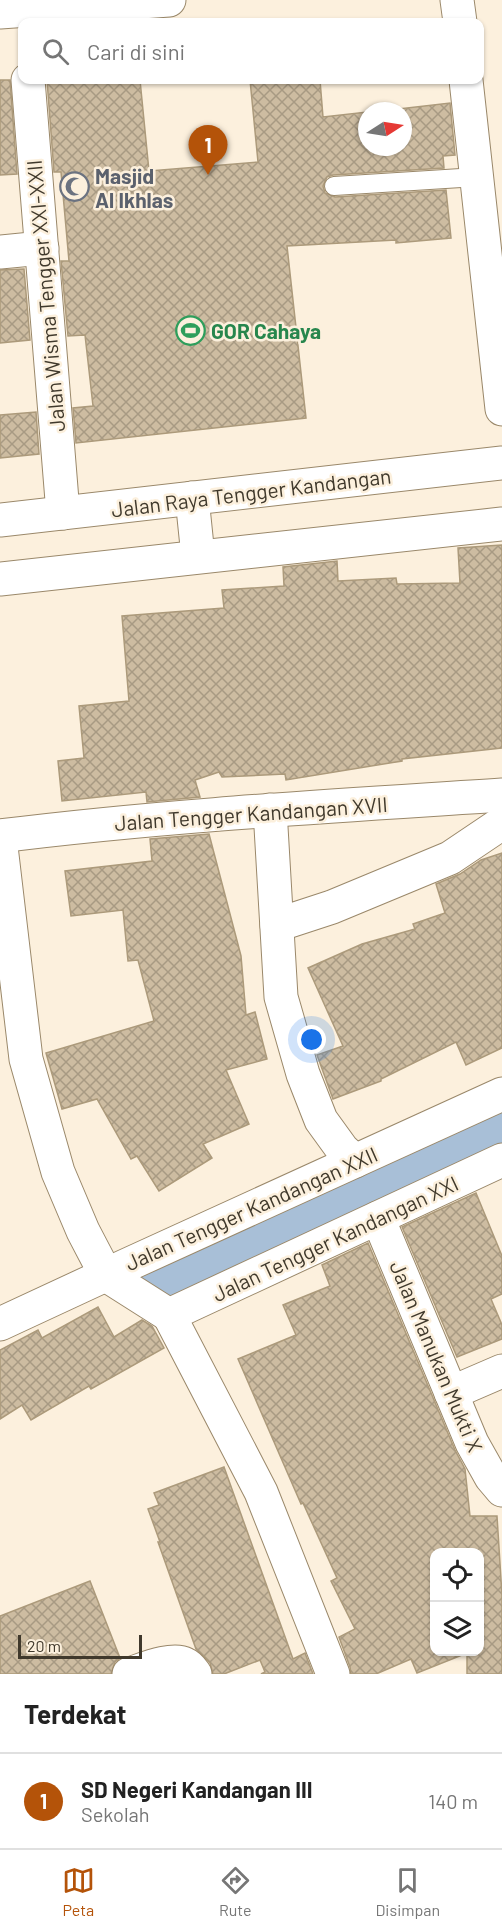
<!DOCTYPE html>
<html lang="id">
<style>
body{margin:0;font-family:Barlow,sans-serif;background:#f2f2f2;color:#222}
.controls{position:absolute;right:18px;bottom:18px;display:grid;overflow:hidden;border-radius:12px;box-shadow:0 2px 4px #0004}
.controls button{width:54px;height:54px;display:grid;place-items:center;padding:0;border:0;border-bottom:2px solid #e0e0e0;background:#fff;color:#222;font:30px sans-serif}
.compass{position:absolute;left:358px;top:102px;width:54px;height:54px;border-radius:50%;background:#fff;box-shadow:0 2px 4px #0004;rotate:78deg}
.scale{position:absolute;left:18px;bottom:15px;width:124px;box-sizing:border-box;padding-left:6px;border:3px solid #40392c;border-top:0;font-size:16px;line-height:21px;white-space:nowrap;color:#40392c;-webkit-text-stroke:4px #fcf0dd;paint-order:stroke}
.you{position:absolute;left:312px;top:1040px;width:21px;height:21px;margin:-15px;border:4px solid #fff;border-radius:50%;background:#1a73e8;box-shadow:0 0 0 9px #1a73e833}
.badge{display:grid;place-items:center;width:39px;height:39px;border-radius:50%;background:#b45309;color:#fff;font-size:20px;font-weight:700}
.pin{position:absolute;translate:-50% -50px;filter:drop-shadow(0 2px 3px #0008)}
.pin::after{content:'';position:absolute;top:32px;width:21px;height:18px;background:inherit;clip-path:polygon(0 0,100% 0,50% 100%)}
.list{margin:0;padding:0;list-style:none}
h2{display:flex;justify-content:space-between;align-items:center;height:78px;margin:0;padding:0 24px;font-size:26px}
h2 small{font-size:20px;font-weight:400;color:#767676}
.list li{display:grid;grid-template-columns:39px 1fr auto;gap:18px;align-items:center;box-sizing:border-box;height:96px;padding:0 24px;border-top:2px solid #e0e0e0}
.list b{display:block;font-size:22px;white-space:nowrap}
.list p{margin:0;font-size:20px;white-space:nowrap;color:#767676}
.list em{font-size:20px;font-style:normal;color:#767676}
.icon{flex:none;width:33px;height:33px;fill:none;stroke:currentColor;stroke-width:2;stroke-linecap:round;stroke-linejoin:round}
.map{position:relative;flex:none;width:502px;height:1674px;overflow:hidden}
.search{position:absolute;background:#fff;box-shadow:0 2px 4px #0004;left:18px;right:18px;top:18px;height:66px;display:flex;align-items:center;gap:15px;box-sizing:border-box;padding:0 21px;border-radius:12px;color:#767676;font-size:22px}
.sheet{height:174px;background:#fff}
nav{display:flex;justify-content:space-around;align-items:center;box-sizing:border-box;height:84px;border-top:2px solid #e0e0e0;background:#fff;font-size:16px;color:#767676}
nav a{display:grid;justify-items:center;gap:3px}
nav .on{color:#b45309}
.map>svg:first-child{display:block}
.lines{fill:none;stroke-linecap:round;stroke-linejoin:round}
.river{stroke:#a8bfd7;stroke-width:75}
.building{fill:url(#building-cross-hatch);stroke:#ac9a7b;stroke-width:1.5;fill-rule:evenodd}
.lane-casing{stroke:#9a886a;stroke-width:20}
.street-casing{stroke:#9a886a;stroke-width:35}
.lane{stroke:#fff;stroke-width:18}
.street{stroke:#fff;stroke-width:33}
.labels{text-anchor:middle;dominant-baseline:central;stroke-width:5;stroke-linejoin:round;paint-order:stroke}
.worship-label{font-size:21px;font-weight:bold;fill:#5b616d;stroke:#fcf0dd;text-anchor:start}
.street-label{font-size:21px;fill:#40392c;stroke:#fcf0dd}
.leisure-label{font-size:21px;font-weight:bold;fill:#27864d;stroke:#fcf0dd;text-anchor:start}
</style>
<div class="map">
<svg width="502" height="1674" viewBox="0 0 502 1674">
<defs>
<pattern id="building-cross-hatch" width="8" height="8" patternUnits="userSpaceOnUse" patternTransform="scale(1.5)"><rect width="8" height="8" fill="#cdbca1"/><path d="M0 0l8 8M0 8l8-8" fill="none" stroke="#a89a83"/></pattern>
</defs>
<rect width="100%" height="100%" fill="#fcf0dd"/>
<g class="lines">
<!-- river -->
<path class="river" d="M 175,1284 L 256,1252 L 329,1217 L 394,1171 L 502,1120"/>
</g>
<!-- building -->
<g class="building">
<path d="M 0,80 L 10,80 L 17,174 L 0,175 Z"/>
<path d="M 47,80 L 140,80 L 149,171 L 258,162 L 250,80 L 320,80 L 323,117 L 367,112 L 367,147 L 403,147 L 403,111 L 381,111 L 450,103 L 455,155 L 443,156 L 444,168 L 333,175 L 327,177 L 323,186 L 325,193 L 335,197 L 446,190 L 451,238 L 396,243 L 396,240 L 287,246 L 306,418 L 76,443 L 73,408 L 93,406 L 85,335 L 68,336 L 61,261 L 69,261 L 61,172 L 54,172 Z"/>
<path d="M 24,269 L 30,340 L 0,343 L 0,270 Z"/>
<path d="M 36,412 L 39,454 L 0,458 L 0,415 Z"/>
<path d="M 502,545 L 502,748 L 402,759 L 402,761 L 286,780 L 285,774 L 222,777 L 219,772 L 195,780 L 200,797 L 147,802 L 146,792 L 62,801 L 58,761 L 84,758 L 79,706 L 129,701 L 122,616 L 224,608 L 222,590 L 284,586 L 283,567 L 337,561 L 338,581 L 396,578 L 397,584 L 460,583 L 458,548 Z"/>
<path d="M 209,834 L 241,956 L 246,1015 L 255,1012 L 267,1059 L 226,1070 L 249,1124 L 203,1144 L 212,1158 L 159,1191 L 137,1156 L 131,1159 L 97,1099 L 62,1109 L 46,1053 L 154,1021 L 138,960 L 128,961 L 123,910 L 71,916 L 65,871 L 152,861 L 150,839 Z"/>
<path d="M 502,853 L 502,1048 L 466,1065 L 456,1042 L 381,1079 L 381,1081 L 333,1099 L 317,1055 L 343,1046 L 308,968 L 362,944 L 415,929 L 413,924 L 445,913 L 436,884 L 460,874 L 481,860 Z"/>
<path d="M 476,1193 L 502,1256 L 502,1294 L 491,1299 L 502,1325 L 502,1339 L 457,1357 L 402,1227 Z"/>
<path d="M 368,1243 L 455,1450 L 465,1469 L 470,1516 L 497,1516 L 502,1595 L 502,1674 L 467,1674 L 467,1653 L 417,1673 L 411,1659 L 376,1674 L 351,1674 L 350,1667 L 339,1637 L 355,1629 L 331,1581 L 337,1578 L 303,1503 L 301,1504 L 238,1359 L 296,1335 L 283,1305 L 330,1286 L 322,1265 ZM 435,1552 L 480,1552 L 480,1652 L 435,1652 Z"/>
<path d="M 98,1307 L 114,1337 L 142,1320 L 152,1326 L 164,1348 L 91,1389 L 89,1386 L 31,1420 L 22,1405 L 0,1419 L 0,1350 L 38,1330 L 42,1338 Z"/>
<path d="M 224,1467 L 293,1659 L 305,1653 L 313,1674 L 261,1674 L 265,1672 L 260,1660 L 224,1674 L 213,1674 L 210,1663 L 196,1649 L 158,1542 L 160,1542 L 148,1509 L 159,1505 L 154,1493 Z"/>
<path d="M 90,1581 L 120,1658 L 115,1662 L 111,1674 L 0,1674 L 0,1616 Z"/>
</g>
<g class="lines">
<defs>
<path id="lane" d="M 334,186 L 477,177"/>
<g id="street">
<path d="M 457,0 L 460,22"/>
<path d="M 0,12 L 169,0"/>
<path d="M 28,80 L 63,513"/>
<path d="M 466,80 L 502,409"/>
<path d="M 0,252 L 42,248"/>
<path d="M 192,498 L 198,556"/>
<path d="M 0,520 L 502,463"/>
<path d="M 0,579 L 502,524"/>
<path d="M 270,810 L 281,997 L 303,1074 L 321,1120 L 342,1149 L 355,1161"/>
<path d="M 0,836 C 167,815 335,806 502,795"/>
<path d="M 0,838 L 26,1059 L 58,1172 L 83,1231 L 106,1275 L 169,1315"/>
<path d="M 277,925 L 332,907 L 450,858 L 502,823"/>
<path d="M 378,1218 L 472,1443 L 491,1477 L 502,1490"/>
<path d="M 169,1315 L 261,1492 L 333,1674"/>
<path d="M 169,1315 L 502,1160"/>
<path d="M 0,1324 L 127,1265 L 502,1094"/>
<path d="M 451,1393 L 502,1371"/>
<path d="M 129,1674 C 142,1670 172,1657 185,1664 C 190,1666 192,1670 195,1674"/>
</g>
</defs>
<!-- lane casing -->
<use href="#lane" class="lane-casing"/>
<!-- street casing -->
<use href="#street" class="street-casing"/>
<!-- lane -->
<use href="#lane" class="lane"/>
<!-- street -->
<use href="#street" class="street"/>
</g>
<!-- icons -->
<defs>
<symbol id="mosque-ring" viewBox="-11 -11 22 22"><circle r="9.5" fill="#fcf0dd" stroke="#6b7280" stroke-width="1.5"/><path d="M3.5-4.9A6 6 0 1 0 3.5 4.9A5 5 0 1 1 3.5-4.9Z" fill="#6b7280"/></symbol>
<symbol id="stadium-ring" viewBox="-11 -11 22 22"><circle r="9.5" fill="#fcf0dd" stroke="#2e9e5b" stroke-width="1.5"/><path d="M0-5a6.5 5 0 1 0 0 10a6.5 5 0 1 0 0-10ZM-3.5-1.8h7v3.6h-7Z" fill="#2e9e5b"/></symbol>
</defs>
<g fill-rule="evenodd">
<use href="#mosque-ring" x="58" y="170" width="33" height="33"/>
<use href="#stadium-ring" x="174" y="314" width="33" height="33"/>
</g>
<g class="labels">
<!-- worship labels -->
<g class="worship-label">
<text x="95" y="175">Masjid<tspan x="95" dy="24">Al Ikhlas</tspan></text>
</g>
<!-- street labels -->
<g class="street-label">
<text transform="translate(45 296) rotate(-95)">Jalan Wisma Tengger XXI-XXII</text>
<text transform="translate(251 492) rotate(-7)">Jalan Raya Tengger Kandangan</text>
<text transform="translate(251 813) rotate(-4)">Jalan Tengger Kandangan XVII</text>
<text transform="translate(251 1208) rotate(-24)">Jalan Tengger Kandangan XXII</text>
<text transform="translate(335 1238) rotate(-25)">Jalan Tengger Kandangan XXI</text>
<text transform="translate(437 1356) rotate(67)">Jalan Manukan Mukti X</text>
</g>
<!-- leisure labels -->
<g class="leisure-label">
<text x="211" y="330">GOR Cahaya</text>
</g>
</g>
</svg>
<div class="controls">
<button><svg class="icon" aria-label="locate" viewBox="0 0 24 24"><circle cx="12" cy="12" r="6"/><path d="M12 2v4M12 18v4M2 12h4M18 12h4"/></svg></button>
<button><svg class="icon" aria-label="layers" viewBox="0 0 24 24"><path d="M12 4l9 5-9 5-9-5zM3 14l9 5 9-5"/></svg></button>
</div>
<svg class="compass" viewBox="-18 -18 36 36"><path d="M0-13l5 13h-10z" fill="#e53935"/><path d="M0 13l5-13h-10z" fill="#767676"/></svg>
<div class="scale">20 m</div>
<div class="you"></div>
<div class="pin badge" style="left:208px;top:175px">1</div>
<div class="search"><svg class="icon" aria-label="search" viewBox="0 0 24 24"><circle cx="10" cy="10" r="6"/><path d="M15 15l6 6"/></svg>Cari di sini</div>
</div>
<section class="sheet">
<h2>Terdekat<small></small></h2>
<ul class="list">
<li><span class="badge">1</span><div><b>SD Negeri Kandangan III</b><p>Sekolah</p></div><em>140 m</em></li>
</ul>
</section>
<nav>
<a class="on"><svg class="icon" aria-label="map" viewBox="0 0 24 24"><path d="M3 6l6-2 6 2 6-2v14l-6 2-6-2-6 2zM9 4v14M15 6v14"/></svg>Peta</a>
<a><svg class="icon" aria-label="directions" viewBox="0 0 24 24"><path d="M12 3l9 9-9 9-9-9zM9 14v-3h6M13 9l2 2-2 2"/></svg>Rute</a>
<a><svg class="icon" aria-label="saved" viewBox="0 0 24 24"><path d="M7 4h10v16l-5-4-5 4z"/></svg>Disimpan</a>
</nav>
